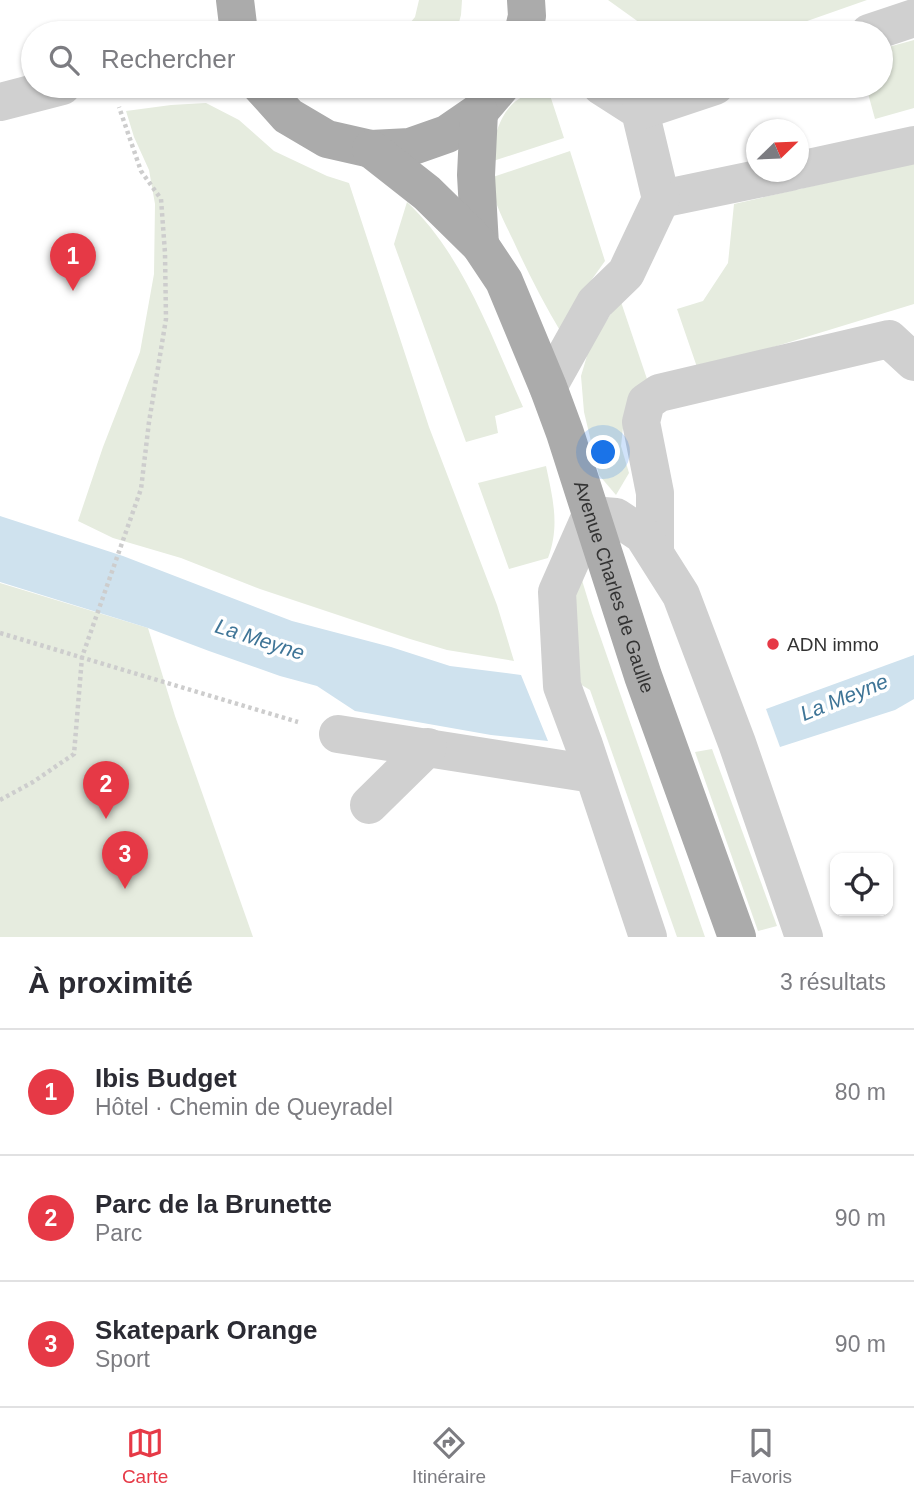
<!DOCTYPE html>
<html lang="fr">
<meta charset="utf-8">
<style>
body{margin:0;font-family:Arial,sans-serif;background:#f2f2f3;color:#2b2b33}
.controls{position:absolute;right:21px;bottom:21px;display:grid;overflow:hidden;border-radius:14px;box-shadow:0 2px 5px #0004}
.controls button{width:63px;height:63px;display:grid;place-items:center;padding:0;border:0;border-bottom:2px solid #e1e1e2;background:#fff;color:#2b2b33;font:35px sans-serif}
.compass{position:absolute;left:746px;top:119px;width:63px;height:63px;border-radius:50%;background:#fff;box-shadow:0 2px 5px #0004;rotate:67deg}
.you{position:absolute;left:604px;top:453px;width:24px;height:24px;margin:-18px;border:5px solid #fff;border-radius:50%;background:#1a73e8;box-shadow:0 0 0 10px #1a73e833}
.badge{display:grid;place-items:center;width:46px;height:46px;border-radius:50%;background:#e63946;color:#fff;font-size:23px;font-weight:700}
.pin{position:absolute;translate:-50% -58px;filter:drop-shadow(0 2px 4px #0008)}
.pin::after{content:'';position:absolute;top:37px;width:24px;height:21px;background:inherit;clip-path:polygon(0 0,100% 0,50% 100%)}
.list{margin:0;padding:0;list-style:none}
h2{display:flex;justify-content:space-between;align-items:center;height:91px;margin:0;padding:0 28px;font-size:30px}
h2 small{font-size:23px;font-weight:400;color:#7c7c81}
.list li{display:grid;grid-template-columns:46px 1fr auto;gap:21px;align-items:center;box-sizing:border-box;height:126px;padding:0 28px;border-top:2px solid #e1e1e2}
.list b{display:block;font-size:26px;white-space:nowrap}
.list p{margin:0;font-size:23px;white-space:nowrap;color:#7c7c81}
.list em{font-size:23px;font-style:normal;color:#7c7c81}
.icon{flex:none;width:38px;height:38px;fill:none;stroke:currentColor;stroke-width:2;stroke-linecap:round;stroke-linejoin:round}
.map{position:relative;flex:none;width:914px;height:937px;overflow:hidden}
.search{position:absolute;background:#fff;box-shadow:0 2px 5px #0004;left:21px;right:21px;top:21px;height:77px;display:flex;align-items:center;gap:18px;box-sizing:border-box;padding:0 24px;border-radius:38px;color:#7c7c81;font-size:26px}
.sheet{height:469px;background:#fff}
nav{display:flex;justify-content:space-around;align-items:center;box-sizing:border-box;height:98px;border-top:2px solid #e1e1e2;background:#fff;font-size:19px;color:#7c7c81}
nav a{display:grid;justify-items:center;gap:4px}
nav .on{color:#e63946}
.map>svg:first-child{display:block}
.green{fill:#e6ecdf}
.water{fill:#cfe2ee}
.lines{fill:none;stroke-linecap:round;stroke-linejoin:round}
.path{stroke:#cdcdcd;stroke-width:4.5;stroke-dasharray:3.5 3.5;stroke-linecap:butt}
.minor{stroke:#d0d0d0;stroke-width:38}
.major{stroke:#ababab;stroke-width:38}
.poi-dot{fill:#e63946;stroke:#fff;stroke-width:2.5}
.labels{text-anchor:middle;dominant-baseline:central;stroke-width:7;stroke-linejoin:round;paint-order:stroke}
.street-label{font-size:19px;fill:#333;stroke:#fff}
.poi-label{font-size:19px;fill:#333;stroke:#fff;text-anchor:start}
.water-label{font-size:21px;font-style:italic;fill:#3f7597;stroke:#fff}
</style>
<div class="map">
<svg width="914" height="937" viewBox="0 0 914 937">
<rect width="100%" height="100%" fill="#fff"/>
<!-- green -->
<g class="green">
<path d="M 419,0 L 462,0 L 461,15 L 456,33 L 402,33 L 415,17 Z"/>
<path d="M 608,0 L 867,0 L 773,33 L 654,33 Z"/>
<path d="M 914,40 L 914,108 L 875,119 L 866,86 L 881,86 L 881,49 Z"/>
<path d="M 548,89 L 564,138 L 490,162 C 494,137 500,106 526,95 C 533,92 541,91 548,89 Z"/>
<path d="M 206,103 L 239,120 L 274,151 L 327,176 L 349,183 L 429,427 L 497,605 L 514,661 L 447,650 L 410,639 L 260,589 L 181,558 L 113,538 L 78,521 L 103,447 L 140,352 L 154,274 L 155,204 L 149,170 L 134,137 L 126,111 L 171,105 Z"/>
<path d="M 570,151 L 605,261 L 585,289 L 562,334 C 544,304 528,273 513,240 C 503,219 493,201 490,178 Z"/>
<path d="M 914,163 L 914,304 L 698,370 L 677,309 L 703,301 L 728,263 L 734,204 Z"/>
<path d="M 407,202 C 463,254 492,338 523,407 L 495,416 L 498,433 L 466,442 L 394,244 Z"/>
<path d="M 620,299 L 647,379 L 624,419 L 621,446 L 629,473 L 616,495 L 599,475 L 584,412 L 581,376 L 589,349 Z"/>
<path d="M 546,466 C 553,499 560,526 548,558 L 509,569 L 478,483 Z"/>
<path d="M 581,577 L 592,613 L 705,937 L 677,937 L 590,690 L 575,681 L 566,608 Z"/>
<path d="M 0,583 L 148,628 L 175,716 L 253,937 L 0,937 Z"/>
<path d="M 712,749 L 777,926 L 758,931 L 695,752 Z"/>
</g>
<!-- water -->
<g class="water">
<path d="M 0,516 L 123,556 L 292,621 L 391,647 L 450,666 L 521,675 L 548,741 L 491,735 L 355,711 L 317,686 L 280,676 L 209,651 L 148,628 L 0,582 Z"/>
<path d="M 914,655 L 914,699 L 895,710 L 780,747 L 766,709 Z"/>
</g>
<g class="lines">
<!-- path -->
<g class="path">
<path d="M 0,633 L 298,722"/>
<path d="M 0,800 L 33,782 L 74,754 L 82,657 L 141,489 L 149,422 L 166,319 L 165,253 L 161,199 L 141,171 L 119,107"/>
</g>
<!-- minor -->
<g class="minor">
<path d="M 869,33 L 914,18"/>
<path d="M 601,86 L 640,111 L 661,199 L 791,172"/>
<path d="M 0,102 L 62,86"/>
<path d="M 640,111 L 715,86"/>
<path d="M 799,170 L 914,145"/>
<path d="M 548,387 L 595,303 L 626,273 L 661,199"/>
<path d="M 655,553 L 655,493 L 641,422 L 646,402 L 659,393 L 889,339 L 914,362"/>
<path d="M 338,734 L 593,774"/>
<path d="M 369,805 L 428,747"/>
<path d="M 648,937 L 584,745 L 562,686 L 557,592 L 591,515 L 616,517 L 643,535 L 681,595 L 737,743 L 804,937"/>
</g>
<!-- major -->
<g class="major">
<path d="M 235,0 L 239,33"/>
<path d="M 523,33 L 527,16 L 526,0"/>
<path d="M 261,86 L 288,116 L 327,139 L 371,149 L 410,147 L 447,134 L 479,112 L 501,86"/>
<path d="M 479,112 L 476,175 L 480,245"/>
<path id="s1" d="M 371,149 L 427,193 L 480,245 L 504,281 L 548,387 L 565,433 L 643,676 L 737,937"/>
</g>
</g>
<!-- markers -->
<circle class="poi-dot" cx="773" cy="644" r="7"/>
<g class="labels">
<!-- street labels -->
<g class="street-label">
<text stroke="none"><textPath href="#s1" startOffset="514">Avenue Charles de Gaulle</textPath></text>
</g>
<!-- poi labels -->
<g class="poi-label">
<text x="787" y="644">ADN immo</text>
</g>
<!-- water labels -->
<g class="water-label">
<text transform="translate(260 639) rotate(18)">La Meyne</text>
<text transform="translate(844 697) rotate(-22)">La Meyne</text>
</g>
</g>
</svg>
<div class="controls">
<button><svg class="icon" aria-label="locate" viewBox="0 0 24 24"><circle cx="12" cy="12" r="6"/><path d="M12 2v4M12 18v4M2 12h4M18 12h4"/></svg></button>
</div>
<svg class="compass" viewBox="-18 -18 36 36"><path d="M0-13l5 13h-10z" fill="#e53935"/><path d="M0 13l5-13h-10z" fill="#7c7c81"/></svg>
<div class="you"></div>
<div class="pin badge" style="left:73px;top:291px">1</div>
<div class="pin badge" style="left:106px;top:819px">2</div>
<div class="pin badge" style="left:125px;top:889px">3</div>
<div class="search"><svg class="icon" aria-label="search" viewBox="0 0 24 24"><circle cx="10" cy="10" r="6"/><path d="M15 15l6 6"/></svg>Rechercher</div>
</div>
<section class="sheet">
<h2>À proximité<small>3 résultats</small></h2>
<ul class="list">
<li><span class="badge">1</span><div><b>Ibis Budget</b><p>Hôtel · Chemin de Queyradel</p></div><em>80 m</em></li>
<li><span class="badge">2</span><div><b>Parc de la Brunette</b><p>Parc</p></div><em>90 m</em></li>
<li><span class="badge">3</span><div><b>Skatepark Orange</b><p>Sport</p></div><em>90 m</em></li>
</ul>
</section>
<nav>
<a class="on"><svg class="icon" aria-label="map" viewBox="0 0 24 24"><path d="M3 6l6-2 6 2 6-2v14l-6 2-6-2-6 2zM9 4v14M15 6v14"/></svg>Carte</a>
<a><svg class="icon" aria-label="directions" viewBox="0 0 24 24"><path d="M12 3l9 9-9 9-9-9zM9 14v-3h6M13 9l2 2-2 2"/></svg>Itinéraire</a>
<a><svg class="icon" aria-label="saved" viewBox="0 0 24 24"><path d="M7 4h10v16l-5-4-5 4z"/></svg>Favoris</a>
</nav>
